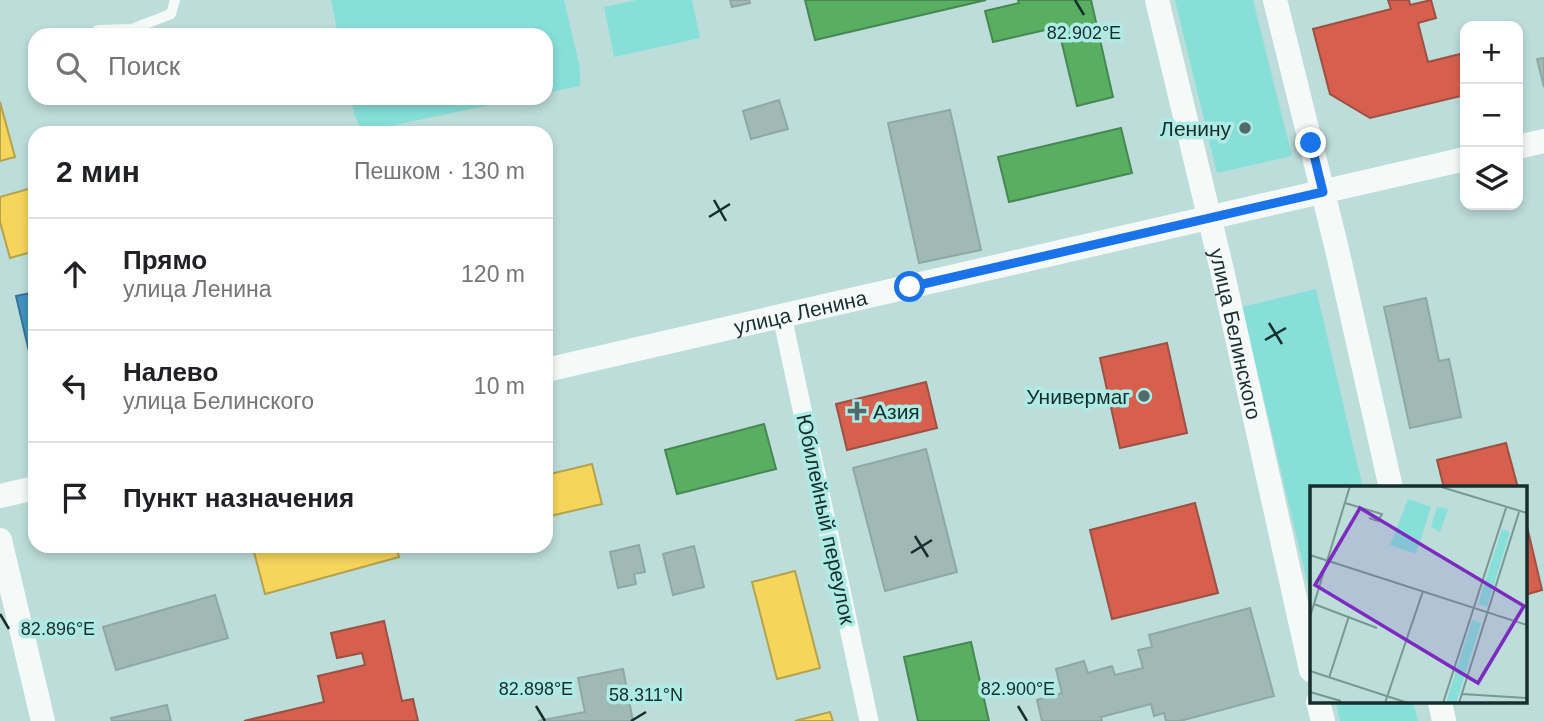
<!DOCTYPE html>
<html lang="ru">
<meta charset="utf-8">
<style>
body{margin:0;font-family:Helvetica,sans-serif;background:#f6f6f6;color:#202124}
.controls{position:absolute;right:21px;top:21px;display:grid;overflow:hidden;border-radius:14px;box-shadow:0 4px 10px #0003}
.controls button{width:63px;height:63px;display:grid;place-items:center;padding:0;border:0;border-bottom:2px solid #e0e0e0;background:#fff;color:#202124;font:35px sans-serif}
.stop{position:absolute;width:21px;height:21px;margin:-16px;border:5px solid #1a73e8;border-radius:50%;background:#fff}
.stop.end{background:#1a73e8;border-color:#fff;box-shadow:0 2px 7px #0008}
.list{margin:0;padding:0;list-style:none}
h2{display:flex;justify-content:space-between;align-items:center;height:91px;margin:0;padding:0 28px;font-size:30px}
h2 small{font-size:23px;font-weight:400;color:#757577}
.list li{display:grid;grid-template-columns:46px 1fr auto;gap:21px;align-items:center;box-sizing:border-box;height:112px;padding:0 28px;border-top:2px solid #e0e0e0}
.list b{display:block;font-size:26px;white-space:nowrap}
.list p{margin:0;font-size:23px;white-space:nowrap;color:#757577}
.list em{font-size:23px;font-style:normal;color:#757577}
.icon{flex:none;width:38px;height:38px;fill:none;stroke:currentColor;stroke-width:2;stroke-linecap:round;stroke-linejoin:round}
.map{position:relative;flex:none;width:1544px;height:721px;overflow:hidden}
.search{position:absolute;background:#fff;box-shadow:0 4px 10px #0003;left:28px;top:28px;width:525px;height:77px;display:flex;align-items:center;gap:18px;box-sizing:border-box;padding:0 24px;border-radius:21px;color:#757577;font-size:26px}
.panel{position:absolute;background:#fff;box-shadow:0 4px 10px #0003;left:28px;top:126px;width:525px;height:427px;border-radius:21px}
.map>svg:first-child{display:block}
.park{fill:#87dfd9}
.homes{fill:#f6d55c;stroke:#b3a34e;stroke-width:2}
.shops{fill:#d6604d;stroke:#9c5143;stroke-width:2}
.schools{fill:#4393c3;stroke:#367596;stroke-width:2}
.public{fill:#5aae61;stroke:#468851;stroke-width:2}
.building{fill:#a1b9b4;stroke:#8fa8a2;stroke-width:2}
.lines{fill:none;stroke-linecap:round;stroke-linejoin:round}
.service{stroke:#f5faf9;stroke-width:10}
.minor{stroke:#f5faf9;stroke-width:19}
.tertiary{stroke:#f5faf9;stroke-width:24}
.route{stroke:#1a73e8;stroke-width:9}
.ticks{fill:none;stroke:#162e2c;stroke-width:2.5}
.poi-dot{fill:#506b69;stroke:#afebe5;stroke-width:2.5}
.labels{text-anchor:middle;dominant-baseline:central;stroke-width:7;stroke-linejoin:round;paint-order:stroke}
.poi-label{font-size:21px;fill:#162e2c;stroke:#afebe5;text-anchor:end}
.street-label{font-size:21px;fill:#162e2c;stroke:#afebe5}
.inset-road{fill:none;stroke:#7a9794;stroke-width:2}
.view{fill:#7b2cbf;fill-opacity:0.15;stroke:#7b2cbf;stroke-width:3.5}
.inset-edge{fill:none;stroke:#162e2c;stroke-width:3.5}
.ticks-label{font-size:18px;text-anchor:middle;fill:#162e2c;stroke:#afebe5;stroke-width:7;stroke-linejoin:round;paint-order:stroke}
</style>
<div class="map">
<svg width="1544" height="721" viewBox="0 0 1544 721">
<rect width="100%" height="100%" fill="#bdddda"/>
<!-- park -->
<g class="park">
<path d="M 331,0 L 564,0 L 580,68 L 580,86 L 546,93 L 546,35 L 338,35 Z"/>
<path d="M 637,0 L 692,0 L 700,38 L 614,57 L 604,7 Z"/>
<path d="M 1175,0 L 1253,0 L 1292,156 L 1217,173 Z"/>
<path d="M 351,98 L 523,98 L 362,132 L 354,113 Z"/>
<path d="M 1316,289 L 1363,488 L 1311,488 L 1311,598 L 1242,307 Z"/>
<path d="M 1336,702 L 1413,702 L 1418,721 L 1340,721 Z"/>
</g>
<!-- homes -->
<g class="homes">
<path d="M 0,102 L 15,157 L 0,161 Z"/>
<path d="M 35,187 L 35,251 L 10,258 L 0,222 L 0,197 Z"/>
<path d="M 592,464 L 602,504 L 546,517 L 546,475 Z"/>
<path d="M 275,546 L 396,546 L 399,557 L 265,594 L 254,552 Z"/>
<path d="M 795,571 L 820,668 L 777,679 L 752,582 Z"/>
<path d="M 830,712 L 833,721 L 795,721 Z"/>
</g>
<!-- shops -->
<g class="shops">
<path d="M 1388,0 L 1409,0 L 1410,5 L 1431,0 L 1436,18 L 1418,23 L 1428,62 L 1460,54 L 1465,72 L 1465,95 L 1370,118 L 1330,94 L 1313,29 L 1391,9 Z"/>
<path d="M 1167,343 L 1187,433 L 1120,448 L 1100,358 Z"/>
<path d="M 926,382 L 937,428 L 847,450 L 836,404 Z"/>
<path d="M 1506,443 L 1518,488 L 1444,488 L 1437,460 Z"/>
<path d="M 1195,503 L 1218,593 L 1112,619 L 1090,530 Z"/>
<path d="M 1525,518 L 1542,590 L 1525,595 Z"/>
<path d="M 384,621 L 402,701 L 413,699 L 418,721 L 244,721 L 324,702 L 318,676 L 365,665 L 362,653 L 337,658 L 331,633 Z"/>
</g>
<!-- schools -->
<path class="schools" d="M 35,292 L 35,377 L 16,296 Z"/>
<!-- public -->
<g class="public">
<path d="M 805,0 L 986,0 L 815,40 Z"/>
<path d="M 1018,0 L 1091,0 L 1113,97 L 1077,106 L 1058,27 L 993,42 L 985,11 L 1019,3 Z"/>
<path d="M 1121,128 L 1132,173 L 1009,202 L 998,157 Z"/>
<path d="M 764,424 L 776,469 L 677,494 L 665,450 Z"/>
<path d="M 971,642 L 989,721 L 918,721 L 904,657 Z"/>
</g>
<!-- building -->
<g class="building">
<path d="M 730,0 L 749,0 L 750,3 L 732,7 Z"/>
<path d="M 1544,58 L 1544,87 L 1537,59 Z"/>
<path d="M 779,100 L 788,129 L 751,139 L 743,111 Z"/>
<path d="M 950,110 L 981,250 L 919,263 L 888,123 Z"/>
<path d="M 1426,298 L 1439,361 L 1449,359 L 1461,417 L 1410,428 L 1384,307 Z"/>
<path d="M 926,449 L 957,572 L 885,591 L 853,468 Z"/>
<path d="M 639,545 L 645,572 L 634,574 L 636,584 L 618,588 L 610,552 Z"/>
<path d="M 694,546 L 704,587 L 673,595 L 663,554 Z"/>
<path d="M 215,595 L 228,638 L 116,670 L 103,627 Z"/>
<path d="M 1250,608 L 1274,696 L 1180,721 L 1166,721 L 1164,713 L 1154,716 L 1151,704 L 1101,717 L 1102,721 L 1042,721 L 1037,700 L 1062,693 L 1056,669 L 1084,661 L 1088,673 L 1112,666 L 1115,675 L 1143,668 L 1138,650 L 1152,647 L 1149,635 Z"/>
<path d="M 623,669 L 633,721 L 538,721 L 585,712 L 578,678 Z"/>
<path d="M 167,705 L 171,721 L 112,721 L 111,718 Z"/>
</g>
<g class="lines">
<!-- service -->
<path class="service" d="M 98,30 L 132,29 L 171,14 L 175,0"/>
<!-- minor -->
<path class="minor" d="M 782,316 L 869,721"/>
<!-- tertiary -->
<g class="tertiary">
<path id="s1" d="M 1157,0 L 1222,270 L 1311,670"/>
<path d="M 1275,0 L 1336,245 L 1391,488"/>
<path d="M 1518,147 L 1544,141"/>
<path id="s2" d="M 546,370 L 1465,159"/>
<path d="M 0,496 L 35,488"/>
<path d="M 0,540 L 43,721"/>
<path d="M 1318,702 L 1323,721"/>
<path d="M 1440,702 L 1444,721"/>
</g>
</g>
<g class="lines">
<!-- route -->
<path class="route" d="M 910,287 L 1323,192 L 1311,143"/>
</g>
<!-- ticks -->
<path class="ticks" d="M 1075,0 L 1084,15M 714,200 L 726,221M 709,217 L 730,204M 1269,323 L 1282,344M 1265,340 L 1286,328M 915,536 L 928,557M 911,553 L 932,540M 0,614 L 9,629M 536,706 L 545,721M 1018,706 L 1027,721M 631,721 L 646,712"/>
<!-- markers -->
<g class="poi-dot">
<circle cx="1245" cy="128" r="7"/>
<circle cx="1144" cy="396" r="7"/>
<path d="M853.5 400.5h7v7h7v7h-7v7h-7v-7h-7v-7h7z"/>
</g>
<g class="labels">
<!-- poi labels -->
<g class="poi-label">
<text x="1231" y="128">Ленину</text>
<text x="1130" y="396">Универмаг</text>
<text x="873" y="411" text-anchor="start">Азия</text>
</g>
<!-- street labels -->
<g class="street-label">
<text stroke="none"><textPath href="#s2" startOffset="261">улица Ленина</textPath></text>
<text stroke="none"><textPath href="#s1" startOffset="343">улица Белинского</textPath></text>
<text transform="translate(826 519) rotate(78)">Юбилейный переулок</text>
</g>
</g>
<!-- overview -->
<g transform="translate(1310 486)">
<rect width="217" height="217" fill="#bdddda"/>
<path d="M 98,13 L 121,21 L 106,68 L 80,59 ZM 127,21 L 138,23 L 130,46 L 121,41 ZM 192,43 L 200,46 L 177,121 L 168,118 ZM 162,134 L 171,137 L 146,217 L 136,217 Z" fill="#87dfd9"/>
<path class="inset-road" d="M 128,0 L 217,27M 35,17 L 72,28 L 68,35 L 59,32M 0,69 L 217,139M 4,118 L 67,142M 0,131 L 40,0M 0,185 L 98,217M 19,192 L 39,130M 0,206 L 31,215M 152,208 L 217,212M 75,217 L 113,105M 133,217 L 196,22M 149,217 L 209,26"/>
<path class="view" d="M 50,22 L 214,120 L 168,197 L 5,99 Z"/>
<rect width="217" height="217" class="inset-edge"/>
</g>
<g class="ticks-label">
<text x="1084" y="39">82.902°E</text>
<text x="58" y="635">82.896°E</text>
<text x="536" y="695">82.898°E</text>
<text x="1018" y="695">82.900°E</text>
<text x="646" y="701">58.311°N</text>
</g>
</svg>
<div class="controls">
<button>+</button>
<button>−</button>
<button><svg class="icon" aria-label="layers" viewBox="0 0 24 24"><path d="M12 4l9 5-9 5-9-5zM3 14l9 5 9-5"/></svg></button>
</div>
<div class="stop" style="left:910px;top:287px"></div>
<div class="stop end" style="left:1311px;top:143px"></div>
<div class="search"><svg class="icon" aria-label="search" viewBox="0 0 24 24"><circle cx="10" cy="10" r="6"/><path d="M15 15l6 6"/></svg>Поиск</div>
<section class="panel">
<h2>2 мин<small>Пешком · 130 m</small></h2>
<ul class="list">
<li><svg class="icon" aria-label="ahead" viewBox="0 0 24 24"><path d="M12 20V5M6 11l6-6 6 6"/></svg><div><b>Прямо</b><p>улица Ленина</p></div><em>120 m</em></li>
<li><svg class="icon" aria-label="left" viewBox="0 0 24 24"><path d="M17 20v-9H6M10 6l-5 5 5 5"/></svg><div><b>Налево</b><p>улица Белинского</p></div><em>10 m</em></li>
<li><svg class="icon" aria-label="arrive" viewBox="0 0 24 24"><path d="M6 21V4h12l-3 4 3 4H6"/></svg><div><b>Пункт назначения</b></div></li>
</ul>
</section>
</div>
